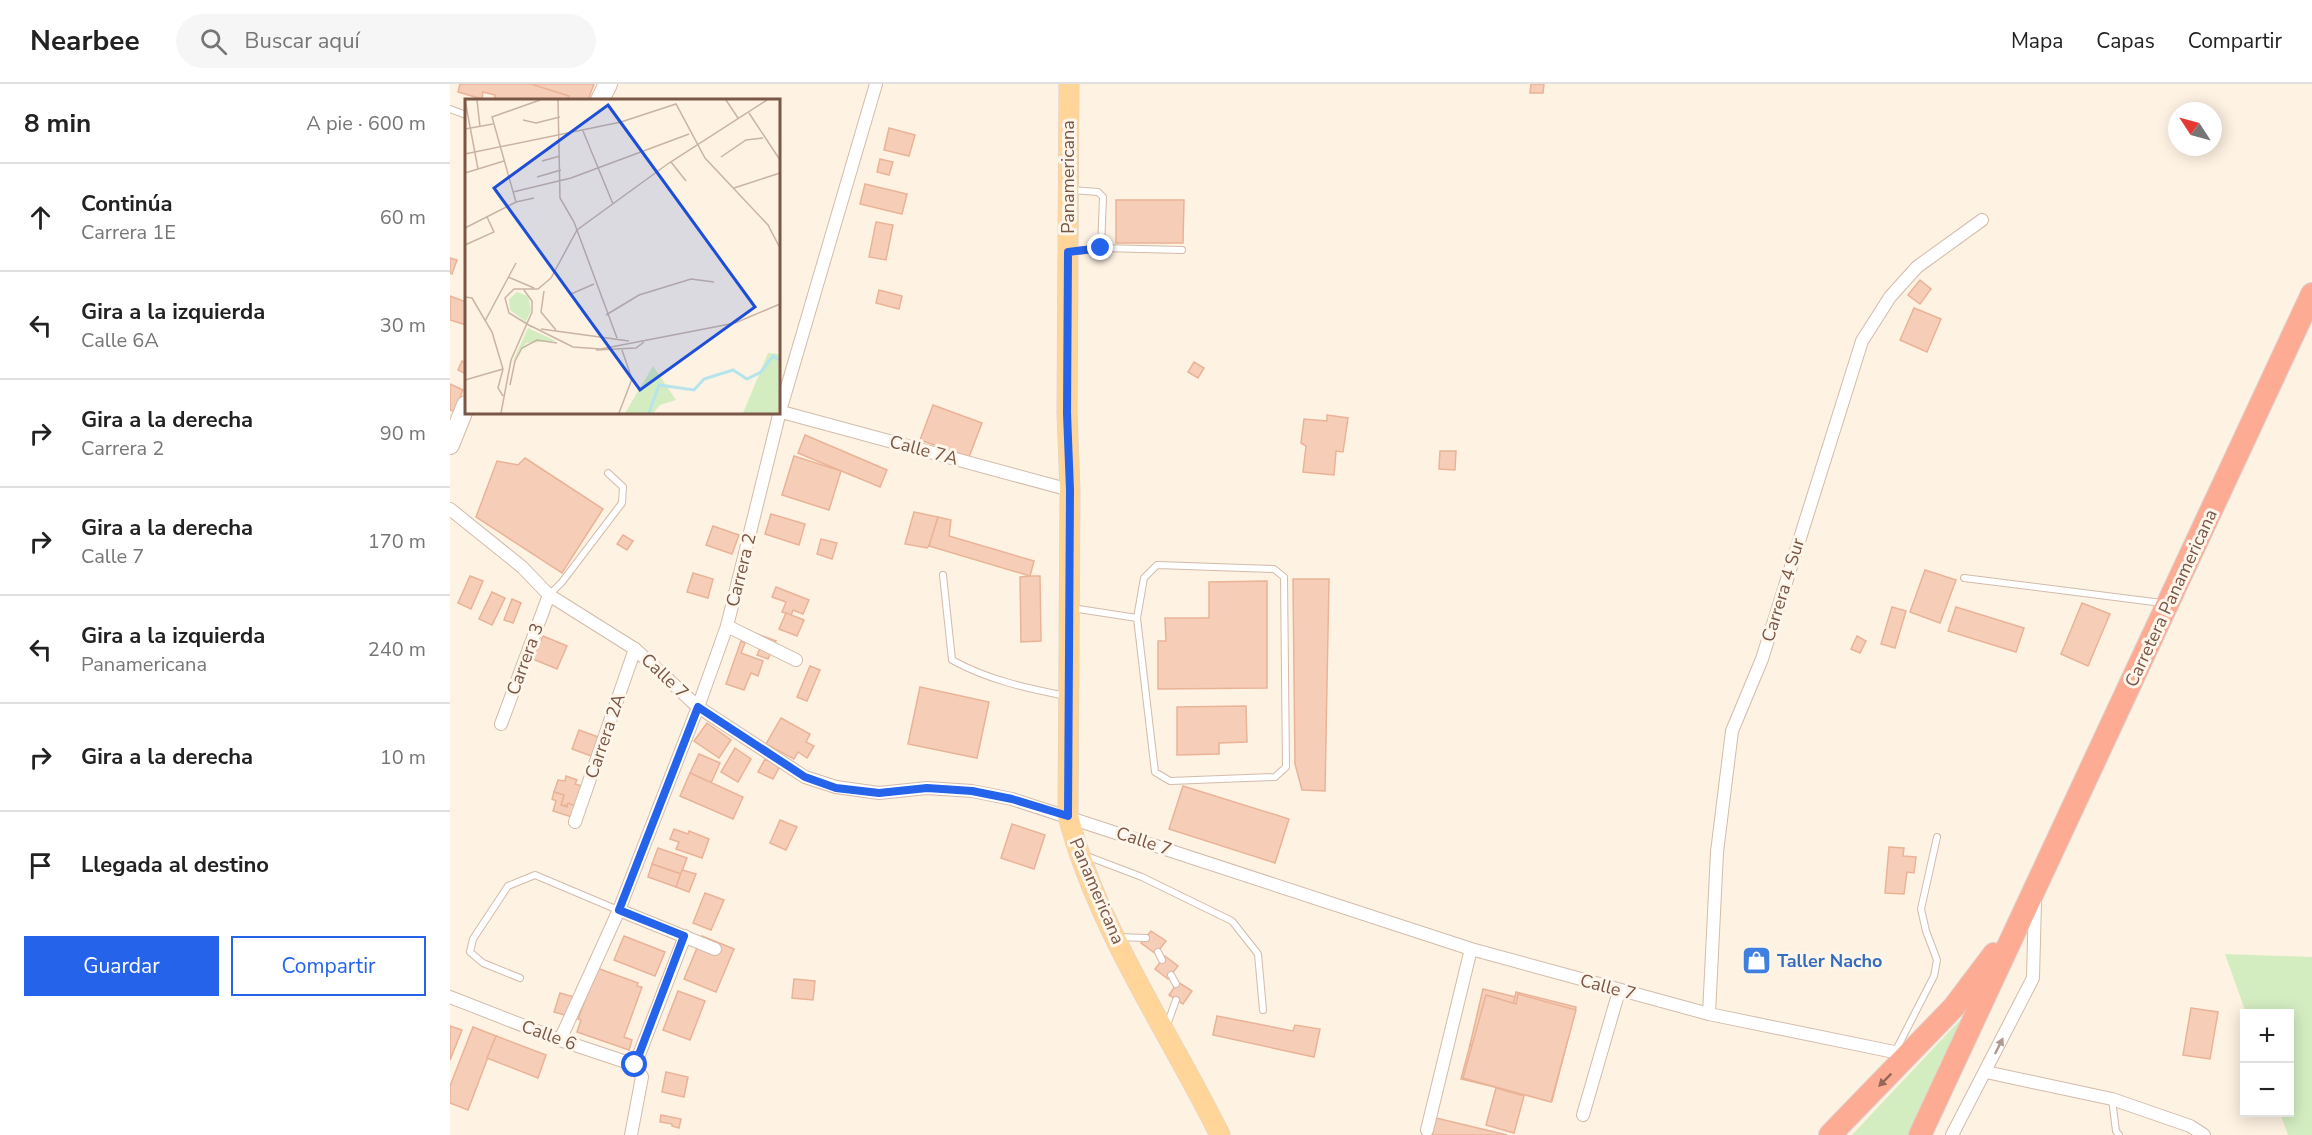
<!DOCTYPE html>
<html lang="es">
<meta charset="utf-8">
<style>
body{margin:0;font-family:"Nunito Sans",sans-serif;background:#f6f6f6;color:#222}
.controls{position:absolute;right:18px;bottom:18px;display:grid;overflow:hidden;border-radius:0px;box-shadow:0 3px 15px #0003}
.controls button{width:54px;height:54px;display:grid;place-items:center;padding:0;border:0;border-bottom:2px solid #e0e0e0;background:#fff;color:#222;font:30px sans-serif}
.compass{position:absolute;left:1718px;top:18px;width:54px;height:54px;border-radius:50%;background:#fff;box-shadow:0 3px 15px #0003;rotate:306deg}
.stop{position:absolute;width:18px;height:18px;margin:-14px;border:4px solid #2563eb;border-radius:50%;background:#fff}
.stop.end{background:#2563eb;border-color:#fff;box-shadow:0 2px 6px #0008}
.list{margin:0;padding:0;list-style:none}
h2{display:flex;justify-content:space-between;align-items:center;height:78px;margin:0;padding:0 24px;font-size:26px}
h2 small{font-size:20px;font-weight:400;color:#767676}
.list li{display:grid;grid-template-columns:39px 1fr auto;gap:18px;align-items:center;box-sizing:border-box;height:108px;padding:0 24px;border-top:2px solid #e0e0e0}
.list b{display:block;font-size:22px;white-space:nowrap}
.list p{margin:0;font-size:20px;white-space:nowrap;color:#767676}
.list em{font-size:20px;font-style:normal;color:#767676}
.actions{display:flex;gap:12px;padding:18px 24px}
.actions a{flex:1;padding:14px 0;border:2px solid #2563eb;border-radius:0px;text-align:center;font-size:21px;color:#2563eb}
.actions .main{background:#2563eb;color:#fff}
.icon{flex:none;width:33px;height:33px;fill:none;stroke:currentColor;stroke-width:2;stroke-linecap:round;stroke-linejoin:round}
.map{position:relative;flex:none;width:1862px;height:1051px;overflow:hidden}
header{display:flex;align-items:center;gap:36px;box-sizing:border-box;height:84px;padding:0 30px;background:#fff;border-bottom:2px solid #e0e0e0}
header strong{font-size:28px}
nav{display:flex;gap:33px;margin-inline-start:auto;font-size:21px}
.search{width:420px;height:54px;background:#f6f6f6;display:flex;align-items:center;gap:15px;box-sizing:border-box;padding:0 21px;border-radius:33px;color:#767676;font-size:22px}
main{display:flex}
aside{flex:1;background:#fff}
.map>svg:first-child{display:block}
.green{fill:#d4edc0}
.building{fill:#f6ceb8;stroke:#eab397;stroke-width:1.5}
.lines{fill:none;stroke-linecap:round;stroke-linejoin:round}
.lane-casing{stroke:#d3bbaa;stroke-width:8}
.street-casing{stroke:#d3bbaa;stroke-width:14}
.secondary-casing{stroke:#d6bba8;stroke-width:20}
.primary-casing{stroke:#dcd3cf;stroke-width:21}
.highway-casing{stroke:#dcd3cf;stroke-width:24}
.lane{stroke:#fff;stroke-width:6}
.street{stroke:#fff;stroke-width:12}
.secondary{stroke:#fff;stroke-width:18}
.primary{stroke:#ffd599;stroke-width:20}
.highway{stroke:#feab94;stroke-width:22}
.oneway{fill:#af9a90}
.oneway2{fill:#946756}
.route{stroke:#2563eb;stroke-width:8}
.labels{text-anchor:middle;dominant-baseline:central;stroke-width:6;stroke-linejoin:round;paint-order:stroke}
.street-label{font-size:18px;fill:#795646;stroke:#fff6eb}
.shop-label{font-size:18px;font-weight:bold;fill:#366cbe;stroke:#fff6eb;text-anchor:start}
.inset-river{fill:none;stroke:#b5e4ea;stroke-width:3}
.inset-road{fill:none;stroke:#c9b4a4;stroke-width:1.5}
.view{fill:#1d4ed8;fill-opacity:0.15;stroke:#1d4ed8;stroke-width:3}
.inset-edge{fill:none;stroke:#795646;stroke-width:3}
</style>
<header>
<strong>Nearbee</strong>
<div class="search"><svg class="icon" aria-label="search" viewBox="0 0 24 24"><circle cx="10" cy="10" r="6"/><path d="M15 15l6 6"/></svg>Buscar aquí</div>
<nav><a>Mapa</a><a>Capas</a><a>Compartir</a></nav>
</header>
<main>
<aside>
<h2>8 min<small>A pie · 600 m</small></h2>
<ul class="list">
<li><svg class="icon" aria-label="ahead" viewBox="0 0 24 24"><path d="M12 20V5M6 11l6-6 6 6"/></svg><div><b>Continúa</b><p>Carrera 1E</p></div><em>60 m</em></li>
<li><svg class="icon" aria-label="left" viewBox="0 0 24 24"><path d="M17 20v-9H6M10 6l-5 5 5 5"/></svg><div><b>Gira a la izquierda</b><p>Calle 6A</p></div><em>30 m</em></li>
<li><svg class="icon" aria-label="right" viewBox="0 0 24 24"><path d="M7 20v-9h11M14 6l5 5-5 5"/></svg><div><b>Gira a la derecha</b><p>Carrera 2</p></div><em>90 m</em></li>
<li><svg class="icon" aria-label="right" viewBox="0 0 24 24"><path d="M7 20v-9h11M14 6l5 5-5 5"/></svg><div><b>Gira a la derecha</b><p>Calle 7</p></div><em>170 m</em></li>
<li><svg class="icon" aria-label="left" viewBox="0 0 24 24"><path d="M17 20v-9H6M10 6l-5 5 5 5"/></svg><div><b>Gira a la izquierda</b><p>Panamericana</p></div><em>240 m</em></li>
<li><svg class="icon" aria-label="right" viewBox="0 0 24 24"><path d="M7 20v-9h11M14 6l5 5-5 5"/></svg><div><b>Gira a la derecha</b></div><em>10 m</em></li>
<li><svg class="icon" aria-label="arrive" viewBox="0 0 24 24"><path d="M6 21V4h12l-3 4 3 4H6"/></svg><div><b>Llegada al destino</b></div></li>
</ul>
<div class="actions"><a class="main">Guardar</a><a>Compartir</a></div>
</aside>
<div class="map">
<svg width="1862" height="1051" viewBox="0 0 1862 1051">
<rect width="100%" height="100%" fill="#fef2e3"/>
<!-- green -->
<g class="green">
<path d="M 1775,870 L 1862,873 L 1862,1051 L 1838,1051 L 1830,1029 L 1840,1028 L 1840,930 L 1796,929 Z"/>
<path d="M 1524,921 L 1464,1051 L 1402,1051 Z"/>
</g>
<!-- building -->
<g class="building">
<path d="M 10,0 L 89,0 L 131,12 L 129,16 L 44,16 L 45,11 L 33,8 L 32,15 L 8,8 Z"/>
<path d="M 81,0 L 144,0 L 138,16 L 117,16 L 119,12 Z"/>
<path d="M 1081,0 L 1094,0 L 1093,9 L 1080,9 Z"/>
<path d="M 439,44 L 465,51 L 459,72 L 434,66 Z"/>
<path d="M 430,75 L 443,78 L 439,91 L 427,88 Z"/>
<path d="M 415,100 L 457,110 L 452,130 L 410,120 Z"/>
<path d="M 666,116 L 734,116 L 733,159 L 666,159 Z"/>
<path d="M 426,138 L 443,141 L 436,176 L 419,173 Z"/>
<path d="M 0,174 L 7,176 L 2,190 L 0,189 Z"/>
<path d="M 1470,196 L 1481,205 L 1470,220 L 1458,211 Z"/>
<path d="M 429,206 L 452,212 L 449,225 L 426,219 Z"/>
<path d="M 0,212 L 16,218 L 16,241 L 0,236 Z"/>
<path d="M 1464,224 L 1491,235 L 1477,268 L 1450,256 Z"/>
<path d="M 12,277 L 16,279 L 16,290 L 8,286 Z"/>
<path d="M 744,278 L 754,284 L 748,294 L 738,288 Z"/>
<path d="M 0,300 L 13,306 L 4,327 L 0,326 Z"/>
<path d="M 483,321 L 532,339 L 519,373 L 470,356 Z"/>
<path d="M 877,331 L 898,334 L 893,368 L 886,367 L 884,391 L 853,388 L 856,362 L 851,359 L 854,335 L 877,337 Z"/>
<path d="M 355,351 L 437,386 L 430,403 L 348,369 Z"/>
<path d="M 990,367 L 1006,367 L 1005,386 L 989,385 Z"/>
<path d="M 344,372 L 391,387 L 379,426 L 332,411 Z"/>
<path d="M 75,374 L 153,425 L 112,489 L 26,433 L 47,377 L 68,381 Z"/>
<path d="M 464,428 L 488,433 L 479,462 L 477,464 L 455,460 Z"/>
<path d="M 321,430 L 355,440 L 349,461 L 315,450 Z"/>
<path d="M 488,433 L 501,436 L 499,452 L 584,477 L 580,492 L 479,462 Z"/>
<path d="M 263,442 L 289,451 L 282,470 L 256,461 Z"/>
<path d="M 173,451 L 183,457 L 177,466 L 167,460 Z"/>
<path d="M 371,455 L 387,459 L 382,475 L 367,470 Z"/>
<path d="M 1475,486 L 1506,496 L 1490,539 L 1460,528 Z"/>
<path d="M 243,489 L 263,495 L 258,514 L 237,508 Z"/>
<path d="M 20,492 L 33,497 L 21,525 L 8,519 Z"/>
<path d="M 580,492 L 590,492 L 591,557 L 571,558 L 570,493 Z"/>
<path d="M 843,495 L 879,495 L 875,707 L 852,706 L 845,680 Z"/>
<path d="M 817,497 L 817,604 L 708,605 L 708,557 L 716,557 L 715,534 L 759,534 L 759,498 Z"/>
<path d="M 326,503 L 359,516 L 353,530 L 343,526 L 341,531 L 332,528 L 336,518 L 322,513 Z"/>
<path d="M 42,508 L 55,514 L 42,541 L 29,535 Z"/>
<path d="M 62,515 L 71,519 L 63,539 L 54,536 Z"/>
<path d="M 1632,519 L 1660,530 L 1638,582 L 1611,570 Z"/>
<path d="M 1442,523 L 1456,527 L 1445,564 L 1431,560 Z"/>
<path d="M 1506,523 L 1574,544 L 1566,568 L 1498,547 Z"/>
<path d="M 336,529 L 354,536 L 347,552 L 329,545 Z"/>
<path d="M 302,548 L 326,557 L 318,575 L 307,571 L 311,562 Z"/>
<path d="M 93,552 L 117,562 L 107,585 L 83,575 Z"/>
<path d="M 1407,552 L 1416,557 L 1410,569 L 1401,565 Z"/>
<path d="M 291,557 L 295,559 L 291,569 L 313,577 L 308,592 L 301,589 L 294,606 L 276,600 Z"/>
<path d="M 360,582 L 370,586 L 357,617 L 347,613 Z"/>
<path d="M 470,603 L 539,618 L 527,674 L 458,660 Z"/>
<path d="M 796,622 L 797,658 L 769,659 L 769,670 L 727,671 L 727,623 Z"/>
<path d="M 331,634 L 360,650 L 356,658 L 364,662 L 357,674 L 348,668 L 344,675 L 316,660 Z"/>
<path d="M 257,639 L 281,656 L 269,674 L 244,657 Z"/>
<path d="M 129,646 L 151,654 L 144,673 L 122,665 Z"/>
<path d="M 285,664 L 301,675 L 288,698 L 271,688 Z"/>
<path d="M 249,670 L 270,679 L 261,699 L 240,689 Z"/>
<path d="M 315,675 L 330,682 L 323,695 L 308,688 Z"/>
<path d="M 240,689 L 293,713 L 283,735 L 230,712 Z"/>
<path d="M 116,692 L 127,696 L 125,700 L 132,702 L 125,722 L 111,721 L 114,711 L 104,708 L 108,696 L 115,697 Z"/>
<path d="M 733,702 L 839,735 L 825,779 L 719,745 Z"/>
<path d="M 104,708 L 114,711 L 111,721 L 117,723 L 118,719 L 125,722 L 122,733 L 103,727 L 106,717 L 102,715 Z"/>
<path d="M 330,736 L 347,743 L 336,766 L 320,759 Z"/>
<path d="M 562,740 L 595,751 L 584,785 L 551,774 Z"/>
<path d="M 224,745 L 238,750 L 239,747 L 259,755 L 252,774 L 226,765 L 229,758 L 220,755 Z"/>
<path d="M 1439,763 L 1454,764 L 1453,772 L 1466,773 L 1464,789 L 1457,788 L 1454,810 L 1435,809 Z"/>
<path d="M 208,764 L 237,774 L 231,790 L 202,780 Z"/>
<path d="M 202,780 L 231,790 L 226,803 L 198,793 Z"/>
<path d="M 232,786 L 246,790 L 239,808 L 226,803 Z"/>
<path d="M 255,809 L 274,816 L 261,846 L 243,839 Z"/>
<path d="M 701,847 L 716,857 L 706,870 L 691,859 Z"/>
<path d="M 174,852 L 215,868 L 205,892 L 164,876 Z"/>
<path d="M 252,852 L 284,865 L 266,908 L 234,895 Z"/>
<path d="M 715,872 L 728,882 L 718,895 L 705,885 Z"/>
<path d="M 147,884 L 188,899 L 187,902 L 192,903 L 174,953 L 182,956 L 179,966 L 127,948 L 131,936 L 128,935 Z"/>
<path d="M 344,895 L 365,897 L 363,916 L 342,914 Z"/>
<path d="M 728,898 L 742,907 L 733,920 L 719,911 Z"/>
<path d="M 1033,905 L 1066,913 L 1060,937 L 1041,933 L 1033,964 L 1020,961 Z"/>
<path d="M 228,907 L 255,917 L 240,956 L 213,946 Z"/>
<path d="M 1066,908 L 1126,923 L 1102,1017 L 1011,995 L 1020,961 L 1080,976 L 1087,949 L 1058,941 Z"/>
<path d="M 110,909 L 124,913 L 118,932 L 104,928 Z"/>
<path d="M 1068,910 L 1126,926 L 1101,1018 L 1013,994 L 1036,911 L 1066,920 Z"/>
<path d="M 1741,924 L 1768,928 L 1760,975 L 1733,971 Z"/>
<path d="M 767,932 L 843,947 L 845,941 L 870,945 L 864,973 L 763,951 Z"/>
<path d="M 0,942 L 12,946 L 0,976 Z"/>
<path d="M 23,943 L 46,952 L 18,1026 L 0,1019 L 0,1002 Z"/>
<path d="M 46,952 L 96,971 L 88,994 L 37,974 Z"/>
<path d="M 216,988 L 238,993 L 234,1013 L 212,1008 Z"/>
<path d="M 1046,1004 L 1074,1012 L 1064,1049 L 1036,1041 Z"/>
<path d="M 211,1031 L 231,1035 L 229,1044 L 222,1042 L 222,1040 L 210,1038 Z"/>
<path d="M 986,1034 L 1057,1051 L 982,1051 Z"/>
</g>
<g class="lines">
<defs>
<g id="lane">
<path d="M 0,25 L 16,31"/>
<path d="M 651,164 L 732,166"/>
<path d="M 621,168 L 651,164 L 653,113 L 648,108 L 622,106"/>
<path d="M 707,481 L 824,485 L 834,493 L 836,683 L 825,693 L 720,697 L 705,688 L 687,534 L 694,494 Z"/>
<path d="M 493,491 L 502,576 C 538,596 576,604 616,612"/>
<path d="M 1514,494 L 1712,519"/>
<path d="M 99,511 L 112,498 L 172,419 L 173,403 L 158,389"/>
<path d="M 622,524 L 687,534"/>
<path d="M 634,771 L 692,793 L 782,837 L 808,870 L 813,926"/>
<path d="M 668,853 L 696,854"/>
<path d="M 708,868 L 712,876"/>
<path d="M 721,891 L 726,900"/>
<path d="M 70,894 L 33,879 L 20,868 L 23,855 L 58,802 L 85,791 L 168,826"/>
<path d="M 716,944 L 726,916"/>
<path d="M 1445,968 L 1484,892 L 1487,876 L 1476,847 L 1471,825 L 1487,753"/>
<path d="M 1662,1015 L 1666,1047 L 1669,1051"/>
</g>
<g id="street">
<path d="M 328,327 L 620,406"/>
<path d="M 0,425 L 72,483 L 99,511 L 185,565 L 248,623 L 355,693 L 386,703 L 429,709 L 477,704 L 522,707 L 562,715 L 1021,865 L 1259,930 L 1459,971"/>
<path d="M 277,542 L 346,576"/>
<path d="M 51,640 L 99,511"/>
<path d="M 125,738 L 185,565"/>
<path d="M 169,826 L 265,865"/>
<path d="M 0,913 L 110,956 L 185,981 L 192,993 L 181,1051"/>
<path d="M 1259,930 L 1267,768 L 1282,647 L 1312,575 L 1412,257 L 1440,213 L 1467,183 L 1532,136"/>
<path d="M 110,956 L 169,826 L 248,623 L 277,542 L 330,327 L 426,0"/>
<path d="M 185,981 L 235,852"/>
<path d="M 1536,988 L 1662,1015 L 1740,1042 L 1754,1051"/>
<path d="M 1133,1031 L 1169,907"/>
<path d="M 977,1046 L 1021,865"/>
<path d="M 1502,1051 L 1583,894 L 1585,817"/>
</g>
<g id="secondary">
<path d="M 150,16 L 158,0"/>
<path d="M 0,361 L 16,321"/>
</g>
<path id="primary" d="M 619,0 L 617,329 L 620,406 L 618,732 C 648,846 718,946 770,1051"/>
<g id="highway">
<path d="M 1380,1051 L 1504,923 L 1544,870"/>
<path d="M 1470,1051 L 1862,210"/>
</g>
</defs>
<!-- lane casing -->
<use href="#lane" class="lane-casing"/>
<!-- street casing -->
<use href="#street" class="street-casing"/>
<!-- secondary casing -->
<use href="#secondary" class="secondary-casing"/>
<!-- primary casing -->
<use href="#primary" class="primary-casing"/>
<!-- highway casing -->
<use href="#highway" class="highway-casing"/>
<!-- lane -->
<use href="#lane" class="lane"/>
<!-- street -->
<use href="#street" class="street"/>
<!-- secondary -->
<use href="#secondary" class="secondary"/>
<!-- primary -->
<use href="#primary" class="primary"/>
<!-- highway -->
<use href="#highway" class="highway"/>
</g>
<!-- one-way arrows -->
<defs><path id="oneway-solid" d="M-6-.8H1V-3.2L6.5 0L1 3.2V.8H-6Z" transform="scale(1.5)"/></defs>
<use class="oneway" href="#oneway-solid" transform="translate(1549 962) rotate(-63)"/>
<use class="oneway2" href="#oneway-solid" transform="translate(1435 996) rotate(135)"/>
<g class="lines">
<!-- route -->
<path class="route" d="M 185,981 L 234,852 L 169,826 L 248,623 L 355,693 L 386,704 L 429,709 L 477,704 L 522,707 L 562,715 L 618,732 L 620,406 L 617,329 L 618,168 L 651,164"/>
</g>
<!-- icons -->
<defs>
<symbol id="shop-square" viewBox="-11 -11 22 22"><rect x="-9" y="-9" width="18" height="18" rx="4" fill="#3f7fe0" stroke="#fff6eb"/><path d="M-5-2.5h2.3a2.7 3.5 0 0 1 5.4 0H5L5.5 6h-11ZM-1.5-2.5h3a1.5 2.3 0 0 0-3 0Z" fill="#fff"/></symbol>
</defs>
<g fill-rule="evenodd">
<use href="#shop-square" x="1290" y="860" width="33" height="33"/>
</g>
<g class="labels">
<!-- street labels -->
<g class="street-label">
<text transform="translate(618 93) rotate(-90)">Panamericana</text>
<text transform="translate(474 366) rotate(15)">Calle 7A</text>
<text transform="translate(291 486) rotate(-76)">Carrera 2</text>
<text transform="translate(1333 506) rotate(-73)">Carrera 4 Sur</text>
<text transform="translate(1721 514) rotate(-65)">Carretera Panamericana</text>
<text transform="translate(75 575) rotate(-70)">Carrera 3</text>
<text transform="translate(215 592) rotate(43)">Calle 7</text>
<text transform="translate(155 652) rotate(-71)">Carrera 2A</text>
<text transform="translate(694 757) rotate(18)">Calle 7</text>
<text transform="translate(647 807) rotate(67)">Panamericana</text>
<text transform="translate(1158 903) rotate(15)">Calle 7</text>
<text transform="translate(99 951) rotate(20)">Calle 6</text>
</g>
<!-- shop labels -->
<g class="shop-label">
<text x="1327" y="877">Taller Nacho</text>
</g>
</g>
<!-- overview -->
<g transform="translate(15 15)">
<rect width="315" height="315" fill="#fef2e3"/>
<path d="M 52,193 L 63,197 L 66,211 L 61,223 L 45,211 L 44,200 ZM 63,229 L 91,242 L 61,244 L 47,264 ZM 303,254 L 315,255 L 315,314 L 278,314 ZM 188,267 L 211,301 L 195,306 L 188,314 L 160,314 Z" fill="#d4edc0"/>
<path class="inset-river" d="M 184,314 L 194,286 L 229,291 L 239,280 L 268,271 L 282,280 L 296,273 L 308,257 L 315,261"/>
<path class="inset-road" d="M 0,1 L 13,70M 12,1 L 15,28M 93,1 L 95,99 L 109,123 L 152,239M 261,1 L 273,19M 284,14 L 315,61M 58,21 L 71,24 L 95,18M 0,30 L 28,25M 118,32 L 148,105M 0,55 L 156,23 L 211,5 L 240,59 L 303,126 L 315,149M 256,58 L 281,41 L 298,39M 77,62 L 95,57M 206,63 L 221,82M 0,74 L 39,62M 72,78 L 96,71M 269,89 L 315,74M 48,93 L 106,79 L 224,35M 51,103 L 69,99M 0,129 L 51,103 L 27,18 L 75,1M 0,146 L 29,133 L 22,118M 43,178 L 69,189M 86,179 L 112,131 L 204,64 L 302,1M 79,192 L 76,213 L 91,231M 106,195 L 129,185M 0,198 L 7,199 L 27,233 L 38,270 L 33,289 L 38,297M 141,216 L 174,196 L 226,180 L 249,183M 20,222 L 51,164M 66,227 L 108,248 L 136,250 L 270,224 L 315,205M 67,228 L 44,214 L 40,199 L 49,190 L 73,190 L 86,179M 76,230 L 164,242M 131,251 L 171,249 L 179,243M 0,281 L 38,270M 45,286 L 50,262 L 57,249 L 72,241 L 92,244M 36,314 L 46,261 L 67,213 L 67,202 L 59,191M 154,314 L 167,280 L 157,251"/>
<path class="view" d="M 143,6 L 290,208 L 175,291 L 29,89 Z"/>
<rect width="315" height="315" class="inset-edge"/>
</g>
</svg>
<div class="controls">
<button>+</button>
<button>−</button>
</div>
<svg class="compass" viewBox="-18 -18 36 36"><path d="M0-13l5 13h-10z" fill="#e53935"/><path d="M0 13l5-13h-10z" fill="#767676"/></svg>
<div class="stop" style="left:185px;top:981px"></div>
<div class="stop end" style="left:651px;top:164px"></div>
</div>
</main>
